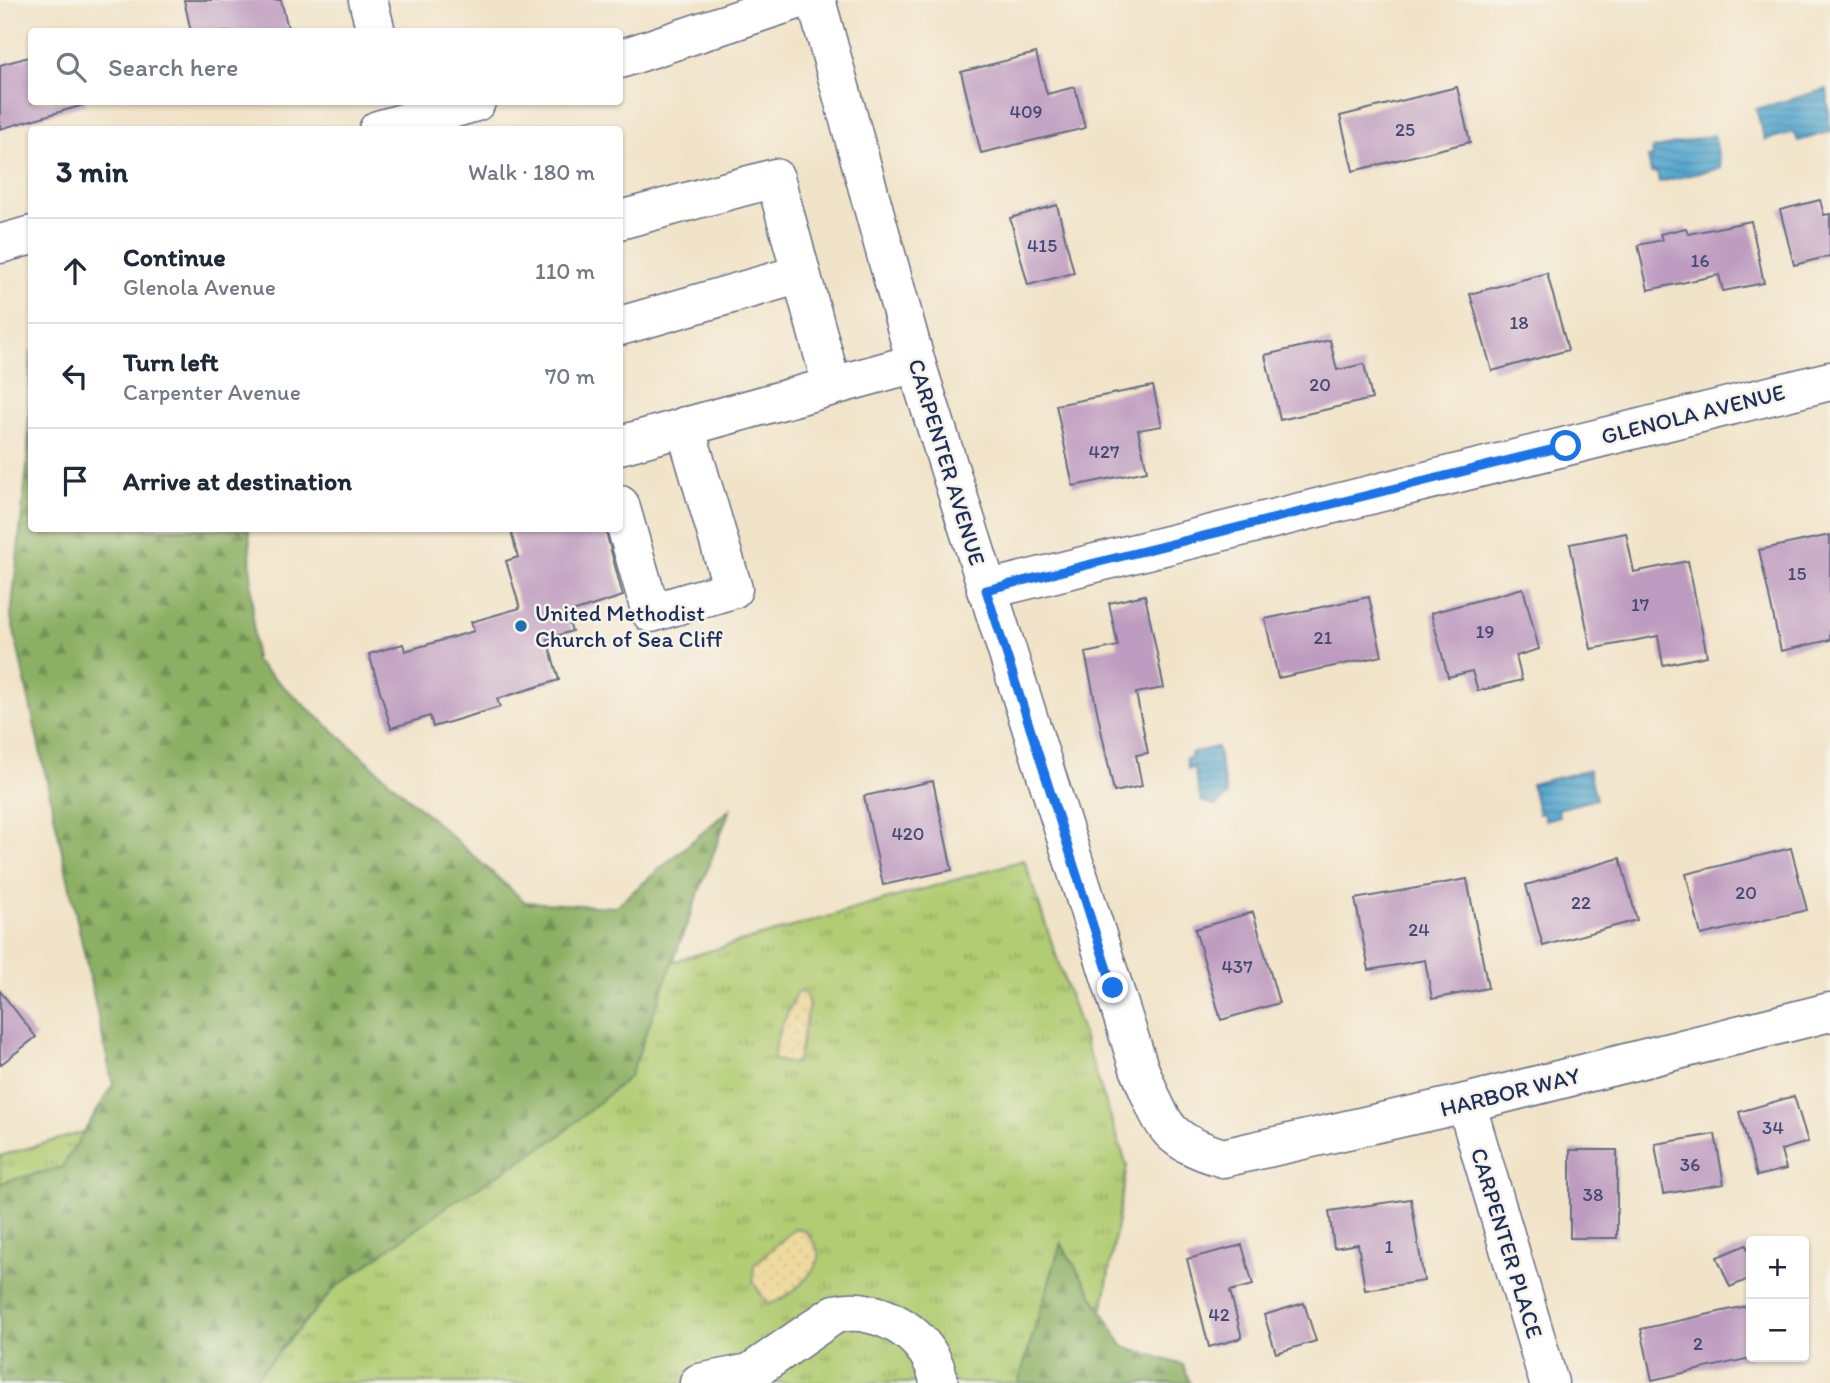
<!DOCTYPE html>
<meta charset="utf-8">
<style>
body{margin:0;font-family:Itim,sans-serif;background:#f6f6f7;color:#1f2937}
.controls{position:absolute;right:21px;bottom:21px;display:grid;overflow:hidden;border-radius:7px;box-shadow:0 2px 5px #0004}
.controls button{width:63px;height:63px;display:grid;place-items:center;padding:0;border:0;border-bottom:2px solid #e0e1e3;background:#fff;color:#1f2937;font:35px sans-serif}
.stop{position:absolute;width:21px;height:21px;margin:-16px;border:5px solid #1a73e8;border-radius:50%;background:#fff}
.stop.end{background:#1a73e8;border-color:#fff;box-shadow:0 2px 7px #0008}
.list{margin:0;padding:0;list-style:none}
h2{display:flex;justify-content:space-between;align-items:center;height:91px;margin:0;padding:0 28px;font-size:30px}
h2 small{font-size:23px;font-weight:400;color:#747a83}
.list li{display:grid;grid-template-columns:46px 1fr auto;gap:21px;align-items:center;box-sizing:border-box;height:105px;padding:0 28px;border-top:2px solid #e0e1e3}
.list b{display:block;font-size:26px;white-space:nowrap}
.list p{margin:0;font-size:23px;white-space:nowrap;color:#747a83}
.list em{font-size:23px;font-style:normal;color:#747a83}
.icon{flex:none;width:38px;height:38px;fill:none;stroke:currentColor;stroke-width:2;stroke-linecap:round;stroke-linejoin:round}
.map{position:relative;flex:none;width:1830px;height:1383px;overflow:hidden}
.search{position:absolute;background:#fff;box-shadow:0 2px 5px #0004;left:28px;top:28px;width:595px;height:77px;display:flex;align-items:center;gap:18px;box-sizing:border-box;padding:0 24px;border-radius:7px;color:#747a83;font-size:26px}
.panel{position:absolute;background:#fff;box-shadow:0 2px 5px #0004;left:28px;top:126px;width:595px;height:406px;border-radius:7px}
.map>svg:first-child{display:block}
.grass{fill:url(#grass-tufts);stroke:#667e68;stroke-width:2}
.forest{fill:url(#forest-firs);stroke:#547061;stroke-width:2}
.sand{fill:url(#sand-dots);stroke:#84847e;stroke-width:2}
.water{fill:url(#water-rules);stroke:#366a95;stroke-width:2}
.building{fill:#be9bc0}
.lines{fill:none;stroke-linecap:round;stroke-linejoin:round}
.minor-casing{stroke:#666e83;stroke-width:41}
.minor{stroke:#fff;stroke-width:38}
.route{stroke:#1a73e8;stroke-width:9}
.poi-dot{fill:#1f6fb2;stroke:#f7f3e8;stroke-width:2.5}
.labels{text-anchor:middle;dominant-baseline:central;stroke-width:5;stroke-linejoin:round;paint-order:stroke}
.number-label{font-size:19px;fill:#444a76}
.street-label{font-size:23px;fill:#1b2f5e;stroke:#f7f3e8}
.poi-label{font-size:23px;fill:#1b2f5e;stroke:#f7f3e8;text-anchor:start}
</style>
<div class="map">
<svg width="1830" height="1383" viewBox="0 0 1830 1383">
<defs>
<pattern id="grass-tufts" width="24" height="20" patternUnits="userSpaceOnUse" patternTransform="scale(1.75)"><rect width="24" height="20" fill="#b1cc72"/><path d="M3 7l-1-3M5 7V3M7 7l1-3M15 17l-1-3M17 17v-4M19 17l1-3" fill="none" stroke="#8fa661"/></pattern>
<pattern id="forest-firs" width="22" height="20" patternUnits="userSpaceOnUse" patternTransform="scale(1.75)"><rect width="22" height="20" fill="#8cb064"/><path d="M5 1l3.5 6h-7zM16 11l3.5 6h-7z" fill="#729056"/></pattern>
<pattern id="sand-dots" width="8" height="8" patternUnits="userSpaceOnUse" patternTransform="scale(1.75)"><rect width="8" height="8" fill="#eeda9e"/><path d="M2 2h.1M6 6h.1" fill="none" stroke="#ccbb8a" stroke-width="1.8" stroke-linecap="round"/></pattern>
<pattern id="water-rules" width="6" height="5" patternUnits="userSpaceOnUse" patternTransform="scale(1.75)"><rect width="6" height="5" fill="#50a4cc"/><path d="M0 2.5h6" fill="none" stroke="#4286a9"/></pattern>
</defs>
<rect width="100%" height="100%" fill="#f7f3e8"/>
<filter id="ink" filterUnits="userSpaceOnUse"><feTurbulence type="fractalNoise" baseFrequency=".0143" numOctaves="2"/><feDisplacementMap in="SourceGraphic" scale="14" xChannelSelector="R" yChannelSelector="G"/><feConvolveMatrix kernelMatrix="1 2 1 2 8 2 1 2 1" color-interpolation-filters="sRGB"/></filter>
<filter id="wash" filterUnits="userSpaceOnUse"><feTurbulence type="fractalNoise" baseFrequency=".00686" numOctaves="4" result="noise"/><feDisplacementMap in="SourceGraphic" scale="28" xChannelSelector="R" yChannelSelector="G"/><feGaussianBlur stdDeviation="1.57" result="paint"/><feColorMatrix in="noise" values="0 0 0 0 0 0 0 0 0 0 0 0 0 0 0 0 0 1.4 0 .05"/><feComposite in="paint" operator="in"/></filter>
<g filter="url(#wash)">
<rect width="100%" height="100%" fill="#f1e3c8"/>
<!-- grass -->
<path class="grass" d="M 1024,860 L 1127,1166 L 1090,1383 L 0,1383 L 0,1156 Z"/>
<!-- forest -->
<g class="forest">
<path d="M 31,350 L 32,528 L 249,529 L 255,661 L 525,902 L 615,907 L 730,809 L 630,1076 L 558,1137 L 446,1207 L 334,1289 L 251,1383 L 0,1383 L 0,1183 L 62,1167 L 113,1085 L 11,617 L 28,456 Z"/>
<path d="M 1061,1243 L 1123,1346 L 1183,1365 L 1190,1383 L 1018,1383 Z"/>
</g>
<!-- sand -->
<g class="sand">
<path d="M 797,992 L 805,993 L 809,1005 L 798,1060 L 794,1064 L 773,1060 L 778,1034 Z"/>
<path d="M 795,1228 L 804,1230 C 809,1236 817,1245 819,1253 C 822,1269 783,1305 767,1303 L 753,1282 L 754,1265 Z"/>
</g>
<!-- water -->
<g class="water">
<path d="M 1827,89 L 1830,132 L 1798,141 L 1794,132 L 1765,140 L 1756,109 Z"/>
<path d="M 1714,135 L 1721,168 L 1659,182 L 1657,172 L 1651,173 L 1648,158 L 1653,157 L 1652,149 Z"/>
<path d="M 1217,747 L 1227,796 L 1216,806 L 1201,801 L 1194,768 L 1188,769 L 1186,758 L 1192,757 L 1191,753 Z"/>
<path d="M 1589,770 L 1596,799 L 1558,809 L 1559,816 L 1545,820 L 1543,813 L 1539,814 L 1531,784 Z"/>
</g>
<g id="blocks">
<!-- building -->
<g class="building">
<path d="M 184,0 L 281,0 L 289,32 L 191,32 Z"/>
<path d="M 1036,53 L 1047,94 L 1075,87 L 1085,128 L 981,153 L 961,72 Z"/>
<path d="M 32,56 L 32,102 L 86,102 L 87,104 L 0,129 L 0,65 Z"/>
<path d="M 1457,87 L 1470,142 L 1353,171 L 1340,116 Z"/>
<path d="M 1820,200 L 1824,215 L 1830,214 L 1830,256 L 1794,265 L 1780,210 Z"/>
<path d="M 1057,205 L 1074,273 L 1028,285 L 1010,218 Z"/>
<path d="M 1751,221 L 1764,283 L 1723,291 L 1719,275 L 1648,290 L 1638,245 L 1662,240 L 1660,234 L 1686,228 L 1688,234 Z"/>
<path d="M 1547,273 L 1568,350 L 1492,371 L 1470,294 Z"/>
<path d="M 1330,340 L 1337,370 L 1364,364 L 1372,399 L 1280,420 L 1265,355 Z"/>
<path d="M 1153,386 L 1162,426 L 1138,430 L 1147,471 L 1073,486 L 1056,405 Z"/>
<path d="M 510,528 L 605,528 L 623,596 L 566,614 L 572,631 L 547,639 L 559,680 L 497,699 L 500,707 L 433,727 L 430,716 L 391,728 L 369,654 L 403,644 L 405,651 L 474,631 L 471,622 L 520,608 L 506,561 L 518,557 Z"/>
<path d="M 1626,533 L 1634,572 L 1688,561 L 1707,656 L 1663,665 L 1658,636 L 1591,649 L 1570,544 Z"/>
<path d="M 1830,535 L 1830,640 L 1781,651 L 1759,550 Z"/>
<path d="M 1523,588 L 1539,649 L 1516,656 L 1522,680 L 1478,691 L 1472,671 L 1448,677 L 1431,613 Z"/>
<path d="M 1145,595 L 1164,688 L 1136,693 L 1148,753 L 1136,755 L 1142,786 L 1114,792 L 1085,653 L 1118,646 L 1109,603 Z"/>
<path d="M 1369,597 L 1382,656 L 1278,678 L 1265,619 Z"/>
<path d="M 933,781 L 952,870 L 883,885 L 864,796 Z"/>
<path d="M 1791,848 L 1807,910 L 1701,935 L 1686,874 Z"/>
<path d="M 1620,858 L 1637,920 L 1543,946 L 1526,885 Z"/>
<path d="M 1467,879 L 1488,988 L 1432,999 L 1425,960 L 1369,970 L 1355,899 Z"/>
<path d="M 1253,912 L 1279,1003 L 1221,1020 L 1195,929 Z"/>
<path d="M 0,991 L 36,1037 L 0,1065 Z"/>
<path d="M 1794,1096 L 1808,1142 L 1781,1150 L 1786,1169 L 1757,1176 L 1739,1112 Z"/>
<path d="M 1715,1134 L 1724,1184 L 1663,1194 L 1655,1144 Z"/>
<rect x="1570" y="1150" width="47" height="88"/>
<path d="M 1411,1199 L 1424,1281 L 1365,1290 L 1358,1244 L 1334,1248 L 1329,1211 Z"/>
<path d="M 1242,1245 L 1253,1285 L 1230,1291 L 1242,1338 L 1209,1347 L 1187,1259 Z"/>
<path d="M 1746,1245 L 1751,1257 L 1751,1278 L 1730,1287 L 1717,1257 Z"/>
<path d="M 1304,1303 L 1316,1341 L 1276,1353 L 1264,1315 Z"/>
<path d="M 1746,1306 L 1751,1329 L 1751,1358 L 1652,1380 L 1641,1329 Z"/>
</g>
</g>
</g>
<g filter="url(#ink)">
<use href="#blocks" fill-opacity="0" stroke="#666e83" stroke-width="2"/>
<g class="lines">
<defs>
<g id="minor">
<path d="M 368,0 L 376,32"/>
<path d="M 816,0 L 916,363 L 1139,1068 C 1163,1123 1161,1139 1223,1158 L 1466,1103 L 1830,1012"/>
<path d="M 620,59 L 797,0"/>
<path d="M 378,130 L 476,102"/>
<path d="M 620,220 L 775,178 L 832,386"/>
<path d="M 0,244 L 32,235"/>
<path d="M 620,326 L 801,274"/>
<path d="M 620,445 L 916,363"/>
<path d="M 620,505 L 651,613 L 733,589 L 685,426"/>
<path d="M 986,590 L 1830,381"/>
<path d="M 1466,1103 L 1549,1383"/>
<path d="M 699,1383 L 750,1373 L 835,1314 C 879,1303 933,1336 939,1383"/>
</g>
</defs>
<!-- minor casing -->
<use href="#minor" class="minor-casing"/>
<!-- minor -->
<use href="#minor" class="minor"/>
</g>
</g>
<g class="lines" filter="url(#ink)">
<!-- route -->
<path class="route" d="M 1113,988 L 986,590 L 1566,446"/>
</g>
<!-- markers -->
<circle class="poi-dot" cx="521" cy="626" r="7"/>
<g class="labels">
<!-- number labels -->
<g class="number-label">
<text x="1026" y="111">409</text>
<text x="1405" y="129">25</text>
<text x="1042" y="245">415</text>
<text x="1700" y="260">16</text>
<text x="1519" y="322">18</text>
<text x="1320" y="384">20</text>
<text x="1104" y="451">427</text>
<text x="1797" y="573">15</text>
<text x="1640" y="604">17</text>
<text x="1485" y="631">19</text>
<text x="1323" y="637">21</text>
<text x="908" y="833">420</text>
<text x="1746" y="892">20</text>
<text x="1581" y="902">22</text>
<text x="1419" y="929">24</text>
<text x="1237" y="966">437</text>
<text x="1773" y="1127">34</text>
<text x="1690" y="1164">36</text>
<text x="1593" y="1194">38</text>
<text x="1389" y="1246">1</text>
<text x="1219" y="1314">42</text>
<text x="1698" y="1343">2</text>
</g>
<!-- street labels -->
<g class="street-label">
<text transform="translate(1693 414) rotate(-14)">GLENOLA AVENUE</text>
<text transform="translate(947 462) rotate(73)">CARPENTER AVENUE</text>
<text transform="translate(1510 1092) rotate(-14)">HARBOR WAY</text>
<text transform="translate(1507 1243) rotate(73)">CARPENTER PLACE</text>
</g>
<!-- poi labels -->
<g class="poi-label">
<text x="535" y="613">United Methodist<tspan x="535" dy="26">Church of Sea Cliff</tspan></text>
</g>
</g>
</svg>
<div class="controls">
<button>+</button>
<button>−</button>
</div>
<div class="stop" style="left:1566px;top:446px"></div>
<div class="stop end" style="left:1113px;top:988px"></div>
<div class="search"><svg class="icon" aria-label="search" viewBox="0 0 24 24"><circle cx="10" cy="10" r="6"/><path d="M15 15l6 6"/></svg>Search here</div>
<section class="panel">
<h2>3 min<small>Walk · 180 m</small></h2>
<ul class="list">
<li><svg class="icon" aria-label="ahead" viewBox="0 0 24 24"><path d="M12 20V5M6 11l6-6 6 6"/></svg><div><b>Continue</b><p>Glenola Avenue</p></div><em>110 m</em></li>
<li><svg class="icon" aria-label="left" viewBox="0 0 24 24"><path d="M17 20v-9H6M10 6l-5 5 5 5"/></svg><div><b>Turn left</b><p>Carpenter Avenue</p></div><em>70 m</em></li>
<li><svg class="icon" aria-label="arrive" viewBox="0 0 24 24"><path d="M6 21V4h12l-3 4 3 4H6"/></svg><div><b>Arrive at destination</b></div></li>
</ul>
</section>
</div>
